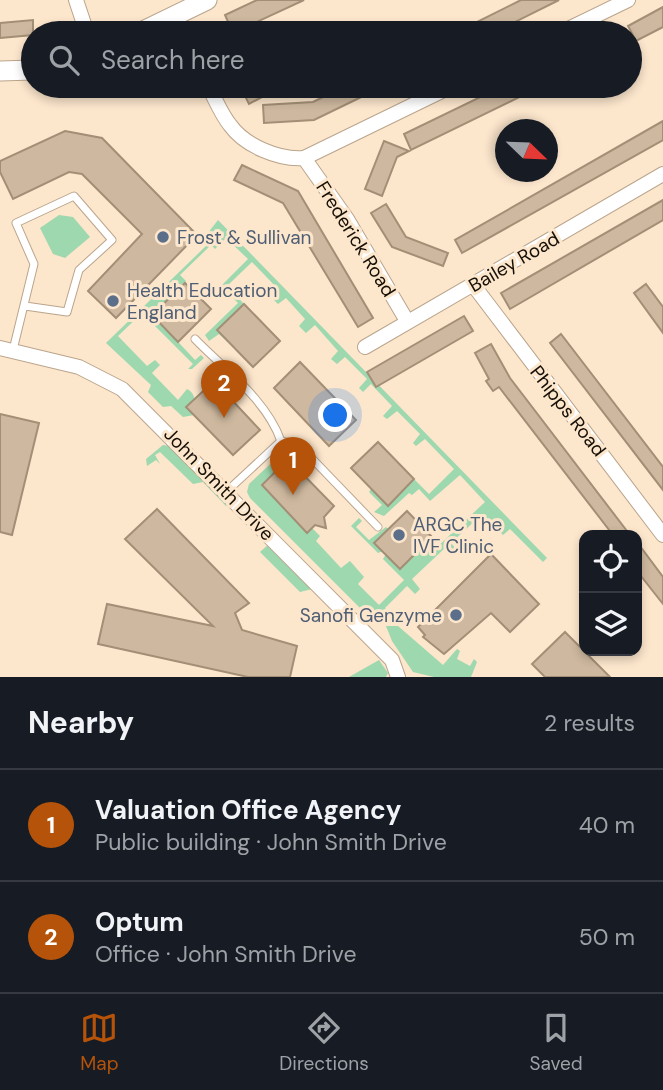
<!DOCTYPE html>
<meta charset="utf-8">
<style>
body{margin:0;font-family:"DM Sans",sans-serif;background:#20242c;color:#f1f3f6}
.controls{position:absolute;right:21px;bottom:21px;display:grid;overflow:hidden;border-radius:14px;box-shadow:0 4px 10px #0003}
.controls button{width:63px;height:63px;display:grid;place-items:center;padding:0;border:0;border-bottom:2px solid #363941;background:#171b24;color:#f1f3f6;font:35px sans-serif}
.compass{position:absolute;left:495px;top:119px;width:63px;height:63px;border-radius:50%;background:#171b24;box-shadow:0 4px 10px #0003;rotate:113deg}
.you{position:absolute;left:336px;top:416px;width:24px;height:24px;margin:-18px;border:5px solid #fff;border-radius:50%;background:#1a73e8;box-shadow:0 0 0 10px #1a73e833}
.badge{display:grid;place-items:center;width:46px;height:46px;border-radius:50%;background:#b45309;color:#fff;font-size:23px;font-weight:700}
.pin{position:absolute;translate:-50% -58px;filter:drop-shadow(0 2px 4px #0008)}
.pin::after{content:'';position:absolute;top:37px;width:24px;height:21px;background:inherit;clip-path:polygon(0 0,100% 0,50% 100%)}
.list{margin:0;padding:0;list-style:none}
h2{display:flex;justify-content:space-between;align-items:center;height:91px;margin:0;padding:0 28px;font-size:30px}
h2 small{font-size:23px;font-weight:400;color:#9ea1a6}
.list li{display:grid;grid-template-columns:46px 1fr auto;gap:21px;align-items:center;box-sizing:border-box;height:112px;padding:0 28px;border-top:2px solid #363941}
.list b{display:block;font-size:26px;white-space:nowrap}
.list p{margin:0;font-size:23px;white-space:nowrap;color:#9ea1a6}
.list em{font-size:23px;font-style:normal;color:#9ea1a6}
.icon{flex:none;width:38px;height:38px;fill:none;stroke:currentColor;stroke-width:2;stroke-linecap:round;stroke-linejoin:round}
.map{position:relative;flex:none;width:663px;height:677px;overflow:hidden}
.search{position:absolute;background:#171b24;box-shadow:0 4px 10px #0003;left:21px;right:21px;top:21px;height:77px;display:flex;align-items:center;gap:18px;box-sizing:border-box;padding:0 24px;border-radius:38px;color:#9ea1a6;font-size:26px}
.sheet{height:315px;background:#171b24}
nav{display:flex;justify-content:space-around;align-items:center;box-sizing:border-box;height:98px;border-top:2px solid #363941;background:#171b24;font-size:19px;color:#9ea1a6}
nav a{display:grid;justify-items:center;gap:4px}
nav .on{color:#b45309}
.map>svg:first-child{display:block}
.green{fill:#9dd8af}
.building{fill:#ceb89f;stroke:#a38e76;stroke-width:2}
.lines{fill:none;stroke-linecap:round;stroke-linejoin:round}
.lane-casing{stroke:#baa58c;stroke-width:9}
.street-casing{stroke:#baa58c;stroke-width:16}
.secondary-casing{stroke:#baa58c;stroke-width:21}
.lane{stroke:#fff;stroke-width:7}
.street{stroke:#fff;stroke-width:14}
.secondary{stroke:#fff;stroke-width:19}
.service-dot{fill:#5c6f8a;stroke:#fce6cc;stroke-width:2.5}
.labels{text-anchor:middle;dominant-baseline:central;stroke-width:6;stroke-linejoin:round;paint-order:stroke}
.service-label{font-size:19px;fill:#4e5e75;stroke:#fce6cc;text-anchor:start}
.street-label{font-size:19px;fill:#160f06;stroke:#fce6cc}
</style>
<div class="map">
<svg width="663" height="677" viewBox="0 0 663 677">
<rect width="100%" height="100%" fill="#fce6cc"/>
<!-- green -->
<g class="green">
<path d="M 145,86 L 195,86 L 201,98 Z"/>
<path d="M 59,215 L 73,217 L 90,237 L 65,258 L 53,254 L 40,228 Z"/>
<path d="M 218,220 L 547,558 L 543,562 L 510,529 L 503,535 L 491,522 L 486,525 L 478,518 L 451,543 L 458,551 L 453,556 L 446,547 L 412,579 L 420,589 L 415,594 L 407,586 L 385,608 L 395,620 L 374,622 L 250,498 L 247,492 L 249,484 L 281,454 L 282,465 L 262,485 L 307,532 L 312,528 L 320,536 L 316,541 L 341,568 L 350,561 L 364,577 L 358,584 L 379,605 L 404,580 L 383,559 L 386,554 L 400,569 L 428,542 L 435,549 L 485,502 L 460,475 L 430,501 L 419,489 L 412,495 L 409,493 L 384,516 L 374,512 L 382,505 L 369,492 L 371,489 L 388,505 L 414,479 L 429,494 L 454,469 L 425,439 L 416,446 L 413,443 L 420,434 L 397,411 L 387,419 L 383,416 L 392,406 L 371,384 L 363,392 L 359,388 L 367,379 L 345,357 L 337,364 L 331,359 L 338,351 L 315,325 L 306,333 L 299,326 L 305,319 L 286,298 L 278,304 L 272,298 L 279,290 L 252,262 L 227,286 L 244,304 L 217,330 L 232,346 L 219,334 L 209,341 L 205,335 L 238,303 L 221,286 L 248,259 L 226,238 L 215,249 L 211,245 L 180,275 L 186,281 L 153,315 L 195,360 L 201,355 L 204,358 L 192,369 L 188,369 L 193,364 L 142,313 L 118,336 L 147,366 L 155,360 L 160,365 L 152,373 L 178,400 L 187,389 C 197,394 195,404 194,415 L 183,417 L 171,406 L 163,407 L 148,392 L 151,385 L 106,343 L 208,244 L 204,238 Z"/>
<path d="M 163,445 L 170,446 L 230,503 L 226,506 L 203,482 L 193,484 L 160,452 L 155,455 L 160,464 L 156,460 L 147,466 L 146,459 Z"/>
<path d="M 359,518 L 362,521 L 356,527 L 369,540 L 386,527 L 388,529 L 375,543 L 383,551 L 378,553 L 351,526 Z"/>
<path d="M 269,544 L 312,589 L 300,592 L 260,552 Z"/>
<path d="M 386,626 L 398,626 L 443,665 L 457,649 L 460,651 L 457,659 L 470,666 L 474,659 L 477,662 L 471,677 L 434,677 L 413,672 L 392,641 Z"/>
<path d="M 379,660 L 388,673 L 386,677 L 349,677 Z"/>
</g>
<!-- building -->
<g class="building">
<path d="M 257,0 L 304,0 L 233,33 L 225,15 Z"/>
<path d="M 521,0 L 559,0 L 493,33 L 455,33 Z"/>
<path d="M 663,7 L 663,27 L 636,41 L 628,26 Z"/>
<path d="M 33,20 L 33,35 L 0,38 L 0,23 Z"/>
<path d="M 240,86 L 256,86 L 262,97 L 249,104 Z"/>
<path d="M 346,86 L 384,86 L 314,120 L 264,123 L 263,105 L 313,102 Z"/>
<path d="M 503,86 L 542,86 L 411,150 L 404,134 Z"/>
<path d="M 663,121 L 663,140 L 462,253 L 455,240 Z"/>
<path d="M 65,131 L 102,138 L 197,235 L 116,318 L 88,291 L 142,234 L 82,174 L 69,172 L 13,199 L 0,172 L 0,161 Z"/>
<path d="M 384,141 L 409,151 L 397,157 L 382,196 L 365,189 Z"/>
<path d="M 242,165 L 298,191 L 373,318 L 358,327 L 283,203 L 234,180 Z"/>
<path d="M 663,200 L 663,220 L 510,309 L 501,293 Z"/>
<path d="M 386,204 L 406,237 L 448,253 L 443,266 L 392,247 L 371,213 Z"/>
<path d="M 185,283 L 211,309 L 178,342 L 152,315 Z"/>
<path d="M 646,284 L 663,307 L 663,333 L 634,293 Z"/>
<path d="M 244,304 L 280,341 L 253,367 L 217,330 Z"/>
<path d="M 464,316 L 473,331 L 376,387 L 367,372 Z"/>
<path d="M 561,334 L 663,467 L 663,490 L 550,343 Z"/>
<path d="M 491,344 L 510,378 L 630,535 L 613,535 L 499,387 L 493,391 L 486,381 L 489,379 L 475,353 Z"/>
<path d="M 300,362 L 356,420 L 329,446 L 274,388 Z"/>
<path d="M 214,381 L 260,430 L 233,455 L 186,407 Z"/>
<path d="M 0,414 L 39,423 L 12,535 L 0,532 Z"/>
<path d="M 378,442 L 414,479 L 388,506 L 351,468 Z"/>
<path d="M 288,459 L 334,506 L 324,517 L 326,528 L 315,525 L 307,533 L 262,485 Z"/>
<path d="M 157,509 L 249,603 L 235,613 L 242,630 L 297,646 L 290,677 L 248,677 L 98,644 L 107,604 L 213,626 L 125,539 Z"/>
<path d="M 407,511 L 432,537 L 400,569 L 374,543 Z"/>
<path d="M 637,542 L 663,577 L 663,604 L 637,571 Z"/>
<path d="M 491,554 L 539,604 L 510,632 L 491,613 L 444,654 L 423,637 L 425,635 L 418,627 Z"/>
<path d="M 565,632 L 610,677 L 545,677 L 532,664 Z"/>
</g>
<g class="lines">
<defs>
<g id="lane">
<path d="M 195,339 C 225,370 266,399 281,441"/>
<path d="M 13,350 L 34,264 L 16,223 L 74,196 L 112,240 L 79,270 L 67,312 L 25,306"/>
<path d="M 281,441 L 299,445 L 378,527"/>
<path d="M 226,492 L 281,441"/>
</g>
<g id="street">
<path d="M 76,0 L 87,33"/>
<path d="M 174,16 L 183,33"/>
<path d="M 560,33 L 628,0"/>
<path d="M 208,86 C 215,98 221,114 230,125 C 245,146 279,160 304,158 L 452,86"/>
<path d="M 304,158 L 347,219 L 407,321"/>
<path d="M 474,286 L 663,535"/>
<path d="M 365,347 L 663,174"/>
<path d="M 0,348 L 79,367 L 122,389 L 392,660 L 398,677"/>
</g>
<g id="secondary">
<path d="M 139,33 L 207,0"/>
<path d="M 0,71 L 33,70"/>
</g>
</defs>
<!-- lane casing -->
<use href="#lane" class="lane-casing"/>
<!-- street casing -->
<use href="#street" class="street-casing"/>
<!-- secondary casing -->
<use href="#secondary" class="secondary-casing"/>
<!-- lane -->
<use href="#lane" class="lane"/>
<!-- street -->
<use href="#street" class="street"/>
<!-- secondary -->
<use href="#secondary" class="secondary"/>
</g>
<!-- markers -->
<g class="service-dot">
<circle cx="163" cy="237" r="7"/>
<circle cx="113" cy="301" r="7"/>
<circle cx="399" cy="535" r="7"/>
<circle cx="456" cy="615" r="7"/>
</g>
<g class="labels">
<!-- service labels -->
<g class="service-label">
<text x="177" y="237">Frost &amp; Sullivan</text>
<text x="127" y="290">Health Education<tspan x="127" dy="22">England</tspan></text>
<text x="413" y="524">ARGC The<tspan x="413" dy="22">IVF Clinic</tspan></text>
<text x="442" y="615" text-anchor="end">Sanofi Genzyme</text>
</g>
<!-- street labels -->
<g class="street-label">
<text transform="translate(356 239) rotate(58)">Frederick Road</text>
<text transform="translate(514 262) rotate(-30)">Bailey Road</text>
<text transform="translate(568 411) rotate(52)">Phipps Road</text>
<text transform="translate(219 484) rotate(46)">John Smith Drive</text>
</g>
</g>
</svg>
<div class="controls">
<button><svg class="icon" aria-label="locate" viewBox="0 0 24 24"><circle cx="12" cy="12" r="6"/><path d="M12 2v4M12 18v4M2 12h4M18 12h4"/></svg></button>
<button><svg class="icon" aria-label="layers" viewBox="0 0 24 24"><path d="M12 4l9 5-9 5-9-5zM3 14l9 5 9-5"/></svg></button>
</div>
<svg class="compass" viewBox="-18 -18 36 36"><path d="M0-13l5 13h-10z" fill="#e53935"/><path d="M0 13l5-13h-10z" fill="#9ea1a6"/></svg>
<div class="you"></div>
<div class="pin badge" style="left:293px;top:495px">1</div>
<div class="pin badge" style="left:224px;top:418px">2</div>
<div class="search"><svg class="icon" aria-label="search" viewBox="0 0 24 24"><circle cx="10" cy="10" r="6"/><path d="M15 15l6 6"/></svg>Search here</div>
</div>
<section class="sheet">
<h2>Nearby<small>2 results</small></h2>
<ul class="list">
<li><span class="badge">1</span><div><b>Valuation Office Agency</b><p>Public building · John Smith Drive</p></div><em>40 m</em></li>
<li><span class="badge">2</span><div><b>Optum</b><p>Office · John Smith Drive</p></div><em>50 m</em></li>
</ul>
</section>
<nav>
<a class="on"><svg class="icon" aria-label="map" viewBox="0 0 24 24"><path d="M3 6l6-2 6 2 6-2v14l-6 2-6-2-6 2zM9 4v14M15 6v14"/></svg>Map</a>
<a><svg class="icon" aria-label="directions" viewBox="0 0 24 24"><path d="M12 3l9 9-9 9-9-9zM9 14v-3h6M13 9l2 2-2 2"/></svg>Directions</a>
<a><svg class="icon" aria-label="saved" viewBox="0 0 24 24"><path d="M7 4h10v16l-5-4-5 4z"/></svg>Saved</a>
</nav>
